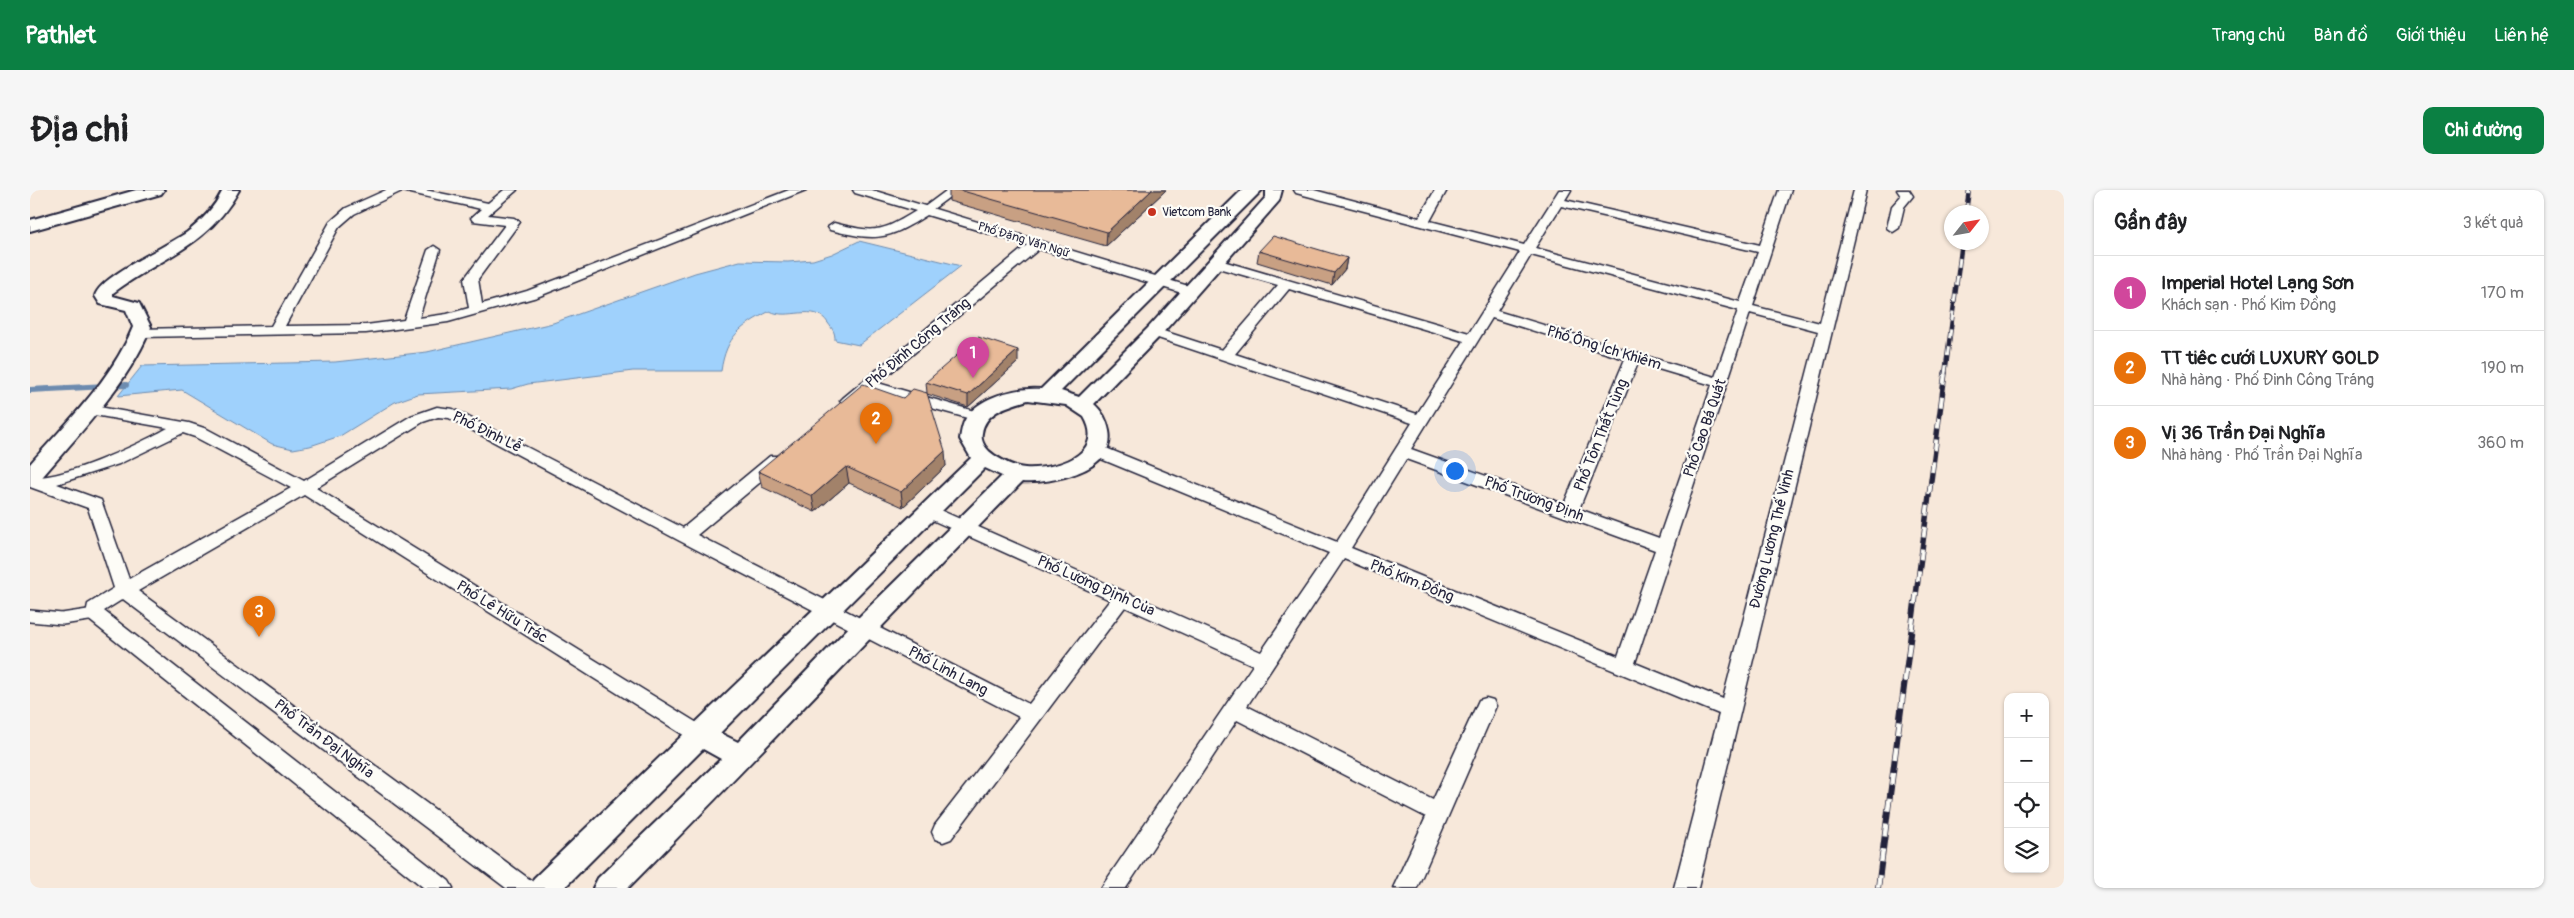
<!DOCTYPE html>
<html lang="vi">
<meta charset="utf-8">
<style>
body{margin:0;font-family:Pangolin,sans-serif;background:#f6f6f6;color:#202124}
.controls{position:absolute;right:15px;bottom:15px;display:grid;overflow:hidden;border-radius:10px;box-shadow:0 1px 4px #0004}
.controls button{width:45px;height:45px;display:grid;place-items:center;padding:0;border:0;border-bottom:1px solid #e0e0e0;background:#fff;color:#202124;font:25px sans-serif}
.compass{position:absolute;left:1914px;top:15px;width:45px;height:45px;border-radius:50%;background:#fff;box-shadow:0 1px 4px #0004;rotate:59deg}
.you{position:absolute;left:1424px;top:280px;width:18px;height:18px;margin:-12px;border:4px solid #fff;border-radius:50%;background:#1a73e8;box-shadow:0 0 0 8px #1a73e833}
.badge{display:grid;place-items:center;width:32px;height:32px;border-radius:50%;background:#0b8043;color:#fff;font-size:16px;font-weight:700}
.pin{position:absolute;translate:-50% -41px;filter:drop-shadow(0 1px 2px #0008)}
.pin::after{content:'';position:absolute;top:26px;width:18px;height:15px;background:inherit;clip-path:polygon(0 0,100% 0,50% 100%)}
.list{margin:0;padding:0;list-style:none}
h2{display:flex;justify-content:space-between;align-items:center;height:65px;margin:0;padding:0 20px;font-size:21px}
h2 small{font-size:16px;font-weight:400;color:#757577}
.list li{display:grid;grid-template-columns:32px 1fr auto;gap:15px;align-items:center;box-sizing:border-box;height:75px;padding:0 20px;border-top:1px solid #e0e0e0}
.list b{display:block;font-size:19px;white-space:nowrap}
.list p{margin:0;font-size:16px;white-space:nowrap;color:#757577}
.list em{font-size:16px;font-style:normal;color:#757577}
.icon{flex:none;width:28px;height:28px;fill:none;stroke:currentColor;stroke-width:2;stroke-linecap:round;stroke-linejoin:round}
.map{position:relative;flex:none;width:2034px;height:698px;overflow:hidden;border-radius:10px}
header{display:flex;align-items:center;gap:30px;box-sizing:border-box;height:70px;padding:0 25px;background:#0b8043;color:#fff}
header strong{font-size:24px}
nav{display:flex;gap:28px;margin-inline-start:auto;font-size:18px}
.intro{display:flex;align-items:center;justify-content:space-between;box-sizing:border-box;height:120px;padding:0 30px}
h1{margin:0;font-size:35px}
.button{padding:12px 22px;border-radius:10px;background:#0b8043;color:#fff;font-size:18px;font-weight:700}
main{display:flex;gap:30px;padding:0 30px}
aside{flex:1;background:#fff;border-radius:10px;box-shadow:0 1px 4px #0004}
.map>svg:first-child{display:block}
.water{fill:#9fd1fc;stroke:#6d8baf}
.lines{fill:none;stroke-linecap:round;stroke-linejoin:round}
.stream{stroke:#6d8baf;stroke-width:6}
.service-far1-casing{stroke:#22223b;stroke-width:10}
.service-casing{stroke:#22223b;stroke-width:14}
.minor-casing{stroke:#22223b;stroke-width:3}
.tertiary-casing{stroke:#22223b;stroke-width:4}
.secondary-casing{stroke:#22223b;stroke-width:4}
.service-far1{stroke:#fdfcf7;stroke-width:7}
.service{stroke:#fdfcf7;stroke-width:11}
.minor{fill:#fdfcf7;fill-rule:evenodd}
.tertiary{fill:#fdfcf7;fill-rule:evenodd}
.secondary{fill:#fdfcf7;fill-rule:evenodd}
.rail-far2-casing{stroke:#22223b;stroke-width:4.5}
.rail-far1-casing{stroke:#22223b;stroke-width:5.5}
.rail-casing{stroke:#22223b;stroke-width:6}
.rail-far2{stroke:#fdfcf7;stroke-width:3;stroke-dasharray:9;stroke-linecap:butt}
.rail-far1{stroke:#fdfcf7;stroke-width:4;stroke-dasharray:11;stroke-linecap:butt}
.rail{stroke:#fdfcf7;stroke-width:4.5;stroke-dasharray:13;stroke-linecap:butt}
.wall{fill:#c8a083;stroke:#22223b}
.shaded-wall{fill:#a2826a;stroke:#22223b}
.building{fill:#e8ba98;stroke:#22223b}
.poi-dot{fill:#c8321e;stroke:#fdfcf7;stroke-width:2}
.labels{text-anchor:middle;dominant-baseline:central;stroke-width:4.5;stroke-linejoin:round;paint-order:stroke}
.far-poi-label{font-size:12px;fill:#22223b;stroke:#fdfcf7;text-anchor:start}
.far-street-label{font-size:12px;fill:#22223b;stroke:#fdfcf7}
.street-label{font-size:15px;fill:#22223b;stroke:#fdfcf7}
</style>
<header>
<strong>Pathlet</strong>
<nav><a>Trang chủ</a><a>Bản đồ</a><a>Giới thiệu</a><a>Liên hệ</a></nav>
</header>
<div class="intro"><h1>Địa chỉ</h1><a class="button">Chỉ đường</a></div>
<main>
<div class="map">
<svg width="2034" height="698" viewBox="0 0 2034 698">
<rect width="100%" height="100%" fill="#f7e8da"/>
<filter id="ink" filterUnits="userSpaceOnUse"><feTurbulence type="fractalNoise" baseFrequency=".02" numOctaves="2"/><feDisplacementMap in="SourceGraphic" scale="10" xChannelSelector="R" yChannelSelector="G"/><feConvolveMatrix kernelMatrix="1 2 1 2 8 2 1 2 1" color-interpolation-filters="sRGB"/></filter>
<g filter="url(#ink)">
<!-- water -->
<path class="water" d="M 829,51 L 931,76 L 829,155 L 805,150 C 805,142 803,140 798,133 C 785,112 758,131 740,121 C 711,136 696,146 691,181 L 603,181 L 498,194 L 481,199 L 388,204 L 365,212 L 310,246 L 280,256 L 263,259 L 242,254 L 152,200 L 88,206 L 112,176 L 305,172 L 397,162 L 523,133 L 665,83 L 710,71 L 758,72 L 783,70 L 802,64 Z"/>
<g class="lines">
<!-- stream -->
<path class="stream" d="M 0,200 L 96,195"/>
<defs>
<path id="service-far1" d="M 896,20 L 923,0"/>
<path id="service" d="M 0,426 L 32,429 L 65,424"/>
<g id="minor">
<path d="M 356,0 L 395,0 L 458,13 L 474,0 L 487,0 L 458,25 L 484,28 L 490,32 L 448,89 L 452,114 L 497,101 L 759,0 L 776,0 L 507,107 L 418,132 L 336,143 L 110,147 L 103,143 L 110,139 L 241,136 L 300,32 L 316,18 ZM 372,1 L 451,19 L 441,28 L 443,31 L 475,35 L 434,89 L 439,118 L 417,124 L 389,128 L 410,60 L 404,56 L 398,60 L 374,130 L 336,135 L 255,136 L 309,37 L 324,24 Z"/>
<path d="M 823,0 L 842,0 L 1165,98 L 1167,101 L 1165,104 L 1155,104 L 1009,59 L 848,193 L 951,223 L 954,226 L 951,229 L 941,229 L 840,201 L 823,214 L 813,214 L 810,211 L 813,208 L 997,55 L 897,25 C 856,51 847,51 800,40 L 798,37 L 804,33 C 844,43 850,43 886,21 L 825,3 Z"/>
<path d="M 1264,0 L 1284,0 L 1389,28 L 1405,0 L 1417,0 L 1400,31 L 1494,55 L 1529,0 L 1541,0 L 1535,10 L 1730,55 L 1749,0 L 1761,0 L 1723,116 L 1790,133 L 1824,0 L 1836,0 L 1668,698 L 1644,698 L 1689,524 L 1314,369 L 1217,516 L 1403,610 L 1449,510 L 1456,508 L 1463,510 L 1466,516 L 1387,698 L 1363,698 L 1396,627 L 1207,530 L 1096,698 L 1071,698 L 1223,475 L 1095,417 L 921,649 L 913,652 L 905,649 L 902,642 L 905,635 L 989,527 L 648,350 L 419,228 L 408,227 L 393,232 L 286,298 L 677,539 L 680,545 L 677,551 L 670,553 L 663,551 L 274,305 L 108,401 L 502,691 L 506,698 L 476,698 L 93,409 L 74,421 L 419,691 L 423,698 L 394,698 L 58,429 L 56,424 L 58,414 L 84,398 L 58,318 L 0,297 L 0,286 C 28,293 111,253 138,238 L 53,223 L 50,220 L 58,215 L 159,233 L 177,239 L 274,291 L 381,226 L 407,217 L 423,219 L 653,338 L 740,266 L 752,266 L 754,270 L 752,274 L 667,345 L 999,514 L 1080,410 L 891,325 L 888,321 L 891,317 L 903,317 L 1231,462 L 1299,363 L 1059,264 L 1057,260 L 1059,256 L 1071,256 L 1307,352 L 1382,233 L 1119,145 L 1117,142 L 1124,138 L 1192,160 L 1248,95 L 1181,76 L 1179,73 L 1186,69 L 1439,143 L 1490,62 L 1266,3 ZM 1531,16 L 1728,62 L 1710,112 L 1505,58 ZM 1501,65 L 1708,120 L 1685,187 L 1467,121 ZM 1259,99 L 1434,151 L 1387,224 L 1205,164 ZM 1720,123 L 1788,141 L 1693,509 L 1605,473 ZM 1462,128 L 1595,169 L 1534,314 L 1381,259 ZM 1608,173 L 1682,195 L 1629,348 L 1549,319 ZM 153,243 L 165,247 L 261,298 L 99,389 L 71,310 L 27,294 L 89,274 ZM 1376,269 L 1625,360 L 1588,466 L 1321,358 Z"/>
<path d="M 1867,0 L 1879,0 L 1883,6 L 1874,17 L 1869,38 L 1863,42 L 1857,38 L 1862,16 L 1871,6 Z"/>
</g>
<g id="tertiary">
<path d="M 193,0 L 209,0 C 177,58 132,66 83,103 L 83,106 L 109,113 L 121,137 C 100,192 46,247 8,292 L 0,294 L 0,274 C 37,232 82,189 103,137 L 96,120 L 70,114 L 65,106 C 69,87 137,56 156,43 C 172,31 184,18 193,0 Z"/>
<path d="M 1212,0 L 1232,0 L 1031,201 L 1049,207 L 1118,138 L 1236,7 L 1236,0 L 1252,0 L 1249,11 L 1130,146 L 1064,214 C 1072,221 1077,230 1079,241 C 1087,281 1020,294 992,292 C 860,426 731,564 598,698 L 563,698 L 568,688 L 691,569 L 673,559 L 534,698 L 499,698 L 504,688 L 941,268 L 930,249 C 931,243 932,235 935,230 C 947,207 987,197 1011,199 ZM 998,210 L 1036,215 L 1054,227 C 1077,266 1023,280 995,278 C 983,277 973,271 964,265 C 957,260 950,252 952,243 C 955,221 979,216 998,210 ZM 955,278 L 972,286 L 825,431 L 708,552 L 690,543 Z"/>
</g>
<path id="secondary" d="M 106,0 L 134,0 L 131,4 L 0,41 L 0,30 Z"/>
</defs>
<!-- service-far1 casing -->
<use href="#service-far1" class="service-far1-casing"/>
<!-- service casing -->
<use href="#service" class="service-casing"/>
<!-- minor casing -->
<use href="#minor" class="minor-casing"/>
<!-- tertiary casing -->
<use href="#tertiary" class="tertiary-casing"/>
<!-- secondary casing -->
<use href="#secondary" class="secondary-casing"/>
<!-- service-far1 -->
<use href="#service-far1" class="service-far1"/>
<!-- service -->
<use href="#service" class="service"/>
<!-- minor -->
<use href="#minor" class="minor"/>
<!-- tertiary -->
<use href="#tertiary" class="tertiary"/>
<!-- secondary -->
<use href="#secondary" class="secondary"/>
<defs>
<g id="rail-far2">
<path d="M 1936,22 L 1939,0"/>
<path d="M 1915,184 L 1932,52"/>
</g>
<path id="rail-far1" d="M 1885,413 L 1915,183"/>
<path id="rail" d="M 1848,698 L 1885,412"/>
</defs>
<!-- rail-far2 casing -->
<use href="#rail-far2" class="rail-far2-casing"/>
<!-- rail-far1 casing -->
<use href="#rail-far1" class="rail-far1-casing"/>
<!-- rail casing -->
<use href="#rail" class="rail-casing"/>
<!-- rail-far2 -->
<use href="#rail-far2" class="rail-far2"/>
<!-- rail-far1 -->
<use href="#rail-far1" class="rail-far1"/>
<!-- rail -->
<use href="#rail" class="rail"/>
</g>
<!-- wall -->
<g class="wall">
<path d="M 919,0 L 1136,0 L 1076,56 L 919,11 Z"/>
<path d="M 1229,61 L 1317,68 L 1315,79 L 1302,95 L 1227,72 Z"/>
<path d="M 988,172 L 938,217 L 897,204 L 916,276 L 873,317 L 819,293 L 785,322 L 732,297 L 728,281 L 873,208 L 897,203 L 896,192 Z"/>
</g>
<!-- shaded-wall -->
<g class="shaded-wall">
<path d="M 1122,0 L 1136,0 L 1076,56 L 1077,42 Z"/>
<path d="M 1317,68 L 1315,79 L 1302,95 L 1304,83 Z"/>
<path d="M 988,160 L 988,172 L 938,217 L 938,205 Z"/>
<path d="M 915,261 L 916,276 L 873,317 L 871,302 Z"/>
<path d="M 816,277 L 819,293 L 785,322 L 782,306 Z"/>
</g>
<!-- building -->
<g class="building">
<path d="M 929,0 L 1122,0 L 1077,42 Z"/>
<path d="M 1243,46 L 1317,68 L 1304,83 L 1229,61 Z"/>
<path d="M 948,147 L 988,160 L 938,205 L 896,192 Z"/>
<path d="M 833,194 L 873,208 L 883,199 L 897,203 L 915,261 L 871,302 L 816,277 L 782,306 L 728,281 Z"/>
</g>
</g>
<!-- markers -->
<circle class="poi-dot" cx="1122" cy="22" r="5"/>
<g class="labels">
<!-- far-poi labels -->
<g class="far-poi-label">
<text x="1132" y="22">Vietcom Bank</text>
</g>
<!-- far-street labels -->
<g class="far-street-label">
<text transform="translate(994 50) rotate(17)">Phố Đặng Văn Ngữ</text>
</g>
<!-- street labels -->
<g class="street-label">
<text transform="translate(888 153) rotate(-40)">Phố Đinh Công Tráng</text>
<text transform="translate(1574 158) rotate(17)">Phố Ông Ích Khiêm</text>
<text transform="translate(1675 238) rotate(-71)">Phố Cao Bá Quát</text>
<text transform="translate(457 242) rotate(26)">Phố Đinh Lễ</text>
<text transform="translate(1571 245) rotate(-68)">Phố Tôn Thất Tùng</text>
<text transform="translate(1504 309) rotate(20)">Phố Trương Định</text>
<text transform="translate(1742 349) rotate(-76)">Đường Lương Thế Vinh</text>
<text transform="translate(1382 391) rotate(22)">Phố Kim Đồng</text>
<text transform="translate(1066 396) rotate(24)">Phố Lương Định Của</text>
<text transform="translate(472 422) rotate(32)">Phố Lê Hữu Trác</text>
<text transform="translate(918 481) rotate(28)">Phố Linh Lang</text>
<text transform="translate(294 549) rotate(37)">Phố Trần Đại Nghĩa</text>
</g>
</g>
</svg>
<div class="controls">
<button>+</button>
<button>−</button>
<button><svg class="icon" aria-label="locate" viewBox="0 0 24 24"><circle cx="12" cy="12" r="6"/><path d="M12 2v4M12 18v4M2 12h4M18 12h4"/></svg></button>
<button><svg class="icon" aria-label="layers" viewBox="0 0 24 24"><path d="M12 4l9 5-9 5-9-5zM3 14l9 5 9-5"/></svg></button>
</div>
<svg class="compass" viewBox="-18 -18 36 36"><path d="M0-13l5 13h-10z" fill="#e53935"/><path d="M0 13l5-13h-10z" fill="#757577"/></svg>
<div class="you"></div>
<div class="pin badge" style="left:943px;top:188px;background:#d1479c">1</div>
<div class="pin badge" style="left:846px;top:254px;background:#e8710a">2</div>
<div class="pin badge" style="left:229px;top:447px;background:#e8710a">3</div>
</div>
<aside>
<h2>Gần đây<small>3 kết quả</small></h2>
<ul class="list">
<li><span class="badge" style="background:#d1479c">1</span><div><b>Imperial Hotel Lạng Sơn</b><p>Khách sạn · Phố Kim Đồng</p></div><em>170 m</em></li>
<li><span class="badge" style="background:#e8710a">2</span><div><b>TT tiêc cưới LUXURY GOLD</b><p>Nhà hàng · Phố Đinh Công Tráng</p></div><em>190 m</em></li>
<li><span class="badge" style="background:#e8710a">3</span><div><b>Vị 36 Trần Đại Nghĩa</b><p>Nhà hàng · Phố Trần Đại Nghĩa</p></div><em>360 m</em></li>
</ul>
</aside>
</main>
